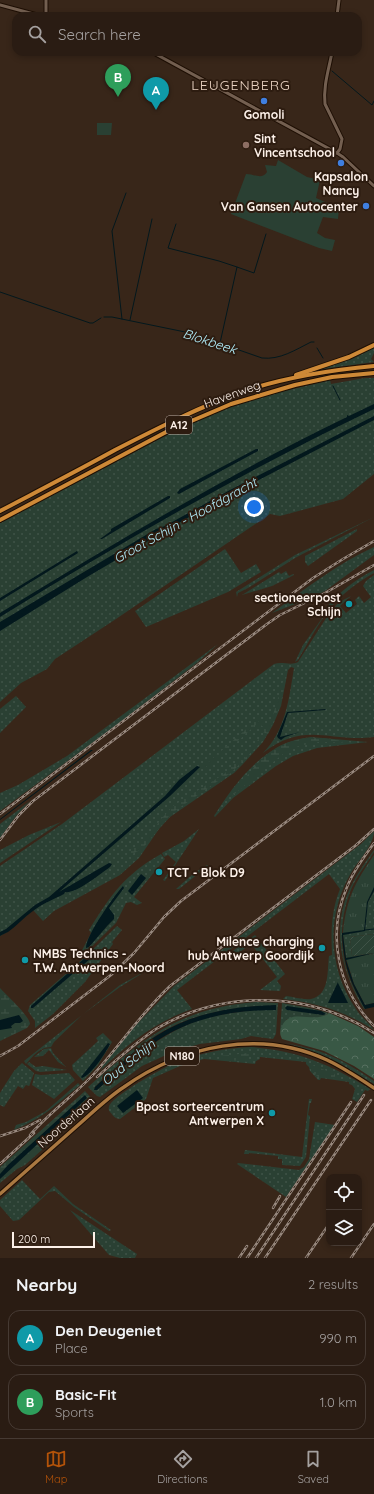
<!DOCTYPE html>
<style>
body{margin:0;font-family:Quicksand,sans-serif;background:#362921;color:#f1f3f6}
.controls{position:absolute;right:12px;bottom:12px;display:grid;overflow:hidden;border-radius:8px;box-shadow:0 2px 6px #0003}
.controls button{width:36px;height:36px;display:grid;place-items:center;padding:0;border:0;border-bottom:1px solid #463a33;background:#2a1c13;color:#f1f3f6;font:20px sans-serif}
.scale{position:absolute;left:12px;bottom:10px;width:83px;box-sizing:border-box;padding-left:4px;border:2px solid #fdf1e9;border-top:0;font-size:11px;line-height:14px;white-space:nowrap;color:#fdf1e9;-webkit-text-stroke:3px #2d1c10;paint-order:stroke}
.you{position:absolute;left:254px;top:507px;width:14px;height:14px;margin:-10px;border:3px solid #fff;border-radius:50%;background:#1a73e8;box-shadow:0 0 0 6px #1a73e833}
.badge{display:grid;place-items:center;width:26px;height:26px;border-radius:50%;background:#b45309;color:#fff;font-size:13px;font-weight:700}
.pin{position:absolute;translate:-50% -33px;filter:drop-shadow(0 1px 2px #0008)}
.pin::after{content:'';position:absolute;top:21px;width:14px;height:12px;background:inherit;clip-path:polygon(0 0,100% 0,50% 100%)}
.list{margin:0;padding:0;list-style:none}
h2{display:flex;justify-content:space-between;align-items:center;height:52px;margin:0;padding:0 16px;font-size:17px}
h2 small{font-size:13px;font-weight:400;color:#a5a1a0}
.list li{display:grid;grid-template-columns:26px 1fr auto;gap:12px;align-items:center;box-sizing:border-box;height:56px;margin:0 8px 8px;padding:0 8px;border:1px solid #463a33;border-radius:12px}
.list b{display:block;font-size:15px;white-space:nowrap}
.list p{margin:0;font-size:13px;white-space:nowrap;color:#a5a1a0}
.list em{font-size:13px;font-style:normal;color:#a5a1a0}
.icon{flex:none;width:22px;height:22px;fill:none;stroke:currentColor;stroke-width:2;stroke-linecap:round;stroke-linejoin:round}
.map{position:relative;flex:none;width:374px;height:1258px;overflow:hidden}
.search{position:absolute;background:#2a1c13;box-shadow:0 2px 6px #0003;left:12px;right:12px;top:12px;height:44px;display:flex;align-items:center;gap:10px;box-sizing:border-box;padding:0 14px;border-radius:12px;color:#a5a1a0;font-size:15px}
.sheet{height:180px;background:#2a1c13}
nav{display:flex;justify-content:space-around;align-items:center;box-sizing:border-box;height:56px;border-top:1px solid #463a33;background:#2a1c13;font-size:11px;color:#a5a1a0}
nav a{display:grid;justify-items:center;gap:2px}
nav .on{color:#b45309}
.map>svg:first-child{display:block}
.grass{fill:url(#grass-dots);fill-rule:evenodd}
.forest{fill:url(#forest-crowns)}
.wetland{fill:url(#wetland-marsh)}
.park{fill:url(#park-tufts)}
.garden{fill:url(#garden-furrows)}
.pitch{fill:#2a4033}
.water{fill:#03181d}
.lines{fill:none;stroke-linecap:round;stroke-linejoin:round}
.stream{stroke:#03181d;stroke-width:1}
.secondary-casing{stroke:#1e0f04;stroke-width:5}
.primary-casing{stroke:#1e0f04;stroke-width:5.5}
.highway-casing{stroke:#1e0f04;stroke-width:6}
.secondary{stroke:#735f50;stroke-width:3}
.primary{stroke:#aa7841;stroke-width:3.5}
.highway{stroke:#ce8937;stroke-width:4}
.rail-casing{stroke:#998a80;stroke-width:2.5}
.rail{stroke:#2d1c10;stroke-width:1;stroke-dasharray:3;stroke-linecap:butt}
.shop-dot{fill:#3f7fe0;stroke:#2d1c10;stroke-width:1.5}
.education-dot{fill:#8d6e63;stroke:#2d1c10;stroke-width:1.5}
.culture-dot{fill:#0f9aa8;stroke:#2d1c10;stroke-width:1.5}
.labels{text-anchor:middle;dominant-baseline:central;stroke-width:4;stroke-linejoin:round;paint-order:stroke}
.shield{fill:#2d1c10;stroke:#bfb1a8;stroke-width:1}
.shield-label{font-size:11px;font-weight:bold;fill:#fdf1e9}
.poi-label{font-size:12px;font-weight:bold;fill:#fdf1e9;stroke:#2d1c10;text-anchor:end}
.street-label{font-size:12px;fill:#fdf1e9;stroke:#2d1c10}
.water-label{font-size:13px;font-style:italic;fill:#b1edfa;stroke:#2d1c10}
.quarter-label{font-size:14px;letter-spacing:1px;fill:#e8d1c0;stroke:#2d1c10}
</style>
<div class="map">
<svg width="374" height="1258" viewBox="0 0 374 1258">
<defs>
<pattern id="grass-dots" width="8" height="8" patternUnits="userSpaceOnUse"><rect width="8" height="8" fill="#2a4033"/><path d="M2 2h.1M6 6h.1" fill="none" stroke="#3f5347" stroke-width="1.8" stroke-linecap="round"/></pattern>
<pattern id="forest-crowns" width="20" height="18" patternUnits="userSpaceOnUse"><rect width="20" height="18" fill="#395845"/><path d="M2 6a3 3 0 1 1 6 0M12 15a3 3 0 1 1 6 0" fill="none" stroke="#577060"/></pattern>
<pattern id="wetland-marsh" width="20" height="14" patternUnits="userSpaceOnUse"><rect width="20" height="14" fill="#2a4033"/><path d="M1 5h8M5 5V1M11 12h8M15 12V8" fill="none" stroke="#3f5347"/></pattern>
<pattern id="park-tufts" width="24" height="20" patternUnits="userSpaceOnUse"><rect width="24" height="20" fill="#2a4033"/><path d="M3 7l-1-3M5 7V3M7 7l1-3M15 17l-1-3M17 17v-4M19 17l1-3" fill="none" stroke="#3f5347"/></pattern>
<pattern id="garden-furrows" width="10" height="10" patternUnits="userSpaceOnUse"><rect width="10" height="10" fill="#2a4033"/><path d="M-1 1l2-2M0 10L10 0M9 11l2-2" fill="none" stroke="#3f5347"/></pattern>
</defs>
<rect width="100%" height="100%" fill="#382619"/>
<!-- grass -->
<g class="grass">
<path d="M 374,346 L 374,353 L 371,359 L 374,362 L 316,370 Z"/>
<path d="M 365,378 L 374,378 L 374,474 L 343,499 L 280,516 L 270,514 L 116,619 L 55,659 L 47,669 L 21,683 L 0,702 L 0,523 L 182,427 L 220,411 L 264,396 L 330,380 L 331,384 Z"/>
<path d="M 374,517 L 295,558 L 248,588 L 238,593 L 237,597 L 236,592 L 295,555 Z"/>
<path d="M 357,529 L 357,531 L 308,566 L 305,562 L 305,556 Z"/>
<path d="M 374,547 L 374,555 L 325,591 L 311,598 L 272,613 C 305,589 337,564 374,547 Z"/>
<path d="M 225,549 L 241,573 L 256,564 L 261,572 L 228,592 L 146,627 L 135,611 Z"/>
<path d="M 374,570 L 374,573 C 359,581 339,596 329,610 C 317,625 308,643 298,660 L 295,662 L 303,645 L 328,610 L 326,608 C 340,591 355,580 374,570 Z"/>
<path d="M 286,571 L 289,576 L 293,574 L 294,575 L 272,586 L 242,595 L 279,572 L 281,574 Z"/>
<path d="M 374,575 L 374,737 C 330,743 305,720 263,753 C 286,730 289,698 294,668 L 291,667 L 288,670 L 281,706 L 273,725 L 263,742 L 243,764 L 234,773 L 170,817 L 159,829 L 139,858 L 120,875 L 54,911 L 43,921 L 33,910 L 7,932 L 0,936 L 0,866 L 62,824 L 274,664 C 282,661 291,666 298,662 L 330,612 L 339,602 L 351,596 L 340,606 L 346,613 L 357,604 L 355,600 L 359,596 L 364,603 L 371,597 L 363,586 L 366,581 Z"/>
<path d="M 218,644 L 197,663 L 115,726 L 0,811 L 0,793 L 18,785 L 67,756 Z"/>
<path d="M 16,696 L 26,707 L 0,733 L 0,709 Z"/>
<path d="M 311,737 L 368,742 L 317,748 L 293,756 L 276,766 L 233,798 L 215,817 L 214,816 C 236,781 266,741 311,737 Z"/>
<path d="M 30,801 L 16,816 L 0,838 L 0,824 Z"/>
<path d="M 61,822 L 0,863 L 0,850 L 29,835 Z"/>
<path d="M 199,829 L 166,879 L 165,881 L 163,880 L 176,862 L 168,855 L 164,857 L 162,853 L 184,841 Z"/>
<path d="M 374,831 C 374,845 358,861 351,873 C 326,915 328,969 356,1009 C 361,1017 369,1023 374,1030 C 344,1011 318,1003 283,999 L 286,996 C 294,997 303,1000 311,999 C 330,995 327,971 329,956 L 332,955 C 331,932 331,911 340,889 L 329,874 L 177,990 L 192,1009 C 157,1021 127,1044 101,1070 L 103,1065 L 131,1030 L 174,986 L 361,844 Z"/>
<path d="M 374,850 L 374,852 C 367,863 360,872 354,883 C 339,914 338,950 351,982 C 355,991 360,1000 365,1009 L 364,1009 C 343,975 332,934 347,895 C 354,878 364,864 374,850 Z"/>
<path d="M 161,854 L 165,859 L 134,897 L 142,903 L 137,905 L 131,902 L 126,903 L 116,923 L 79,959 L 78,958 L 91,933 L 89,930 C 111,895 124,875 161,854 Z"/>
<path d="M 207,865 L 208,866 L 179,889 L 176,889 L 194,873 Z"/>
<path d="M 374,891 L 374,934 L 350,937 L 352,956 L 374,953 L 374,954 L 346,958 L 343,935 L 368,902 Z"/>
<path d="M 117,926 L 122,930 L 112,942 L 113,944 L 85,982 L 53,1014 L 35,1028 L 35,1021 L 28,1011 L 30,1005 L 84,958 Z"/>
<path d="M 255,935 L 285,974 L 277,981 L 281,986 L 280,991 L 260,990 L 277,977 L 251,944 L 233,957 L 230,953 Z"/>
<path d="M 151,968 L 120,987 L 82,1015 L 54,1042 L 51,1047 C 40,1047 33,1056 26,1064 L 24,1061 L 120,985 Z"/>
<path d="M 257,1002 L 278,1003 L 276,1034 L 273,1039 L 251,1036 L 241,1039 L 200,1044 L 177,1050 L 142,1066 L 100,1097 L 97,1096 L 88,1087 C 144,1038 179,1008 257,1002 ZM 258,1006 L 276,1006 C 253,1011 229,1012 206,1018 C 163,1030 130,1062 97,1090 L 94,1088 C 102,1079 113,1072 122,1064 C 133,1054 143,1044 155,1036 C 186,1016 222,1009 258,1006 Z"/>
<path d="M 282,1003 L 310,1008 L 329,1013 L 321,1018 L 287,1019 L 280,1031 Z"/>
<path d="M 103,1033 L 112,1042 L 98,1065 L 83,1081 L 73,1070 L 72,1065 L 98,1041 L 96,1038 Z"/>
<path d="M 284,1042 C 297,1046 311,1048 324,1053 C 342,1060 358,1070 374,1081 L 374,1084 L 339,1063 L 316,1053 Z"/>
<path d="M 252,1047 C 298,1051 330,1064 370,1089 L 368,1091 L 365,1090 L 357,1102 L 352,1099 L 355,1089 L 352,1085 L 349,1084 L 349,1082 L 321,1078 L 320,1080 L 318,1080 L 310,1071 L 309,1067 L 306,1064 L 306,1062 L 260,1057 L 260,1059 L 256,1061 L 255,1064 L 204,1059 L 180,1066 L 153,1078 L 146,1099 L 120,1119 C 116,1119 113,1116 111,1113 C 109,1111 108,1110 109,1107 C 110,1097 166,1066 177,1062 C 201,1053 226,1048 252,1047 Z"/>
<path d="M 51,1048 L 53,1053 L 66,1067 L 58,1062 L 49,1050 L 43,1056 L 34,1057 L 44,1049 Z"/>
<path d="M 29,1062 L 36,1067 L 43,1066 L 67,1070 L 40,1072 L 36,1071 L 27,1064 Z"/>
<path d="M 22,1063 L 34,1073 L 30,1084 L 29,1086 L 26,1085 L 23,1089 L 18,1086 L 4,1107 L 0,1105 L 0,1093 L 3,1088 L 14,1071 Z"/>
<path d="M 69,1073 L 75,1080 L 54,1099 L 32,1085 L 35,1074 L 41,1075 Z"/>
<path d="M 78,1083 L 80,1085 C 56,1105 43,1118 14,1130 L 16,1125 L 26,1122 L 46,1111 Z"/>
<path d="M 309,1099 L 312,1099 L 311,1103 L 310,1103 L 308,1115 L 310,1116 L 306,1157 L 300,1166 L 282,1165 L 282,1159 L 278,1159 L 278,1156 L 249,1153 L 249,1154 L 244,1154 L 245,1150 L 302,1157 Z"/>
<path d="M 315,1122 L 335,1125 L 286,1197 L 237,1164 L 238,1163 L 299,1170 L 304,1167 L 309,1159 Z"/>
<path d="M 22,1180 L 40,1199 L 54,1186 L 73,1204 L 111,1230 L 109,1231 L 74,1207 L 55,1191 L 49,1192 L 19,1220 L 13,1221 L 0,1206 L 0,1200 Z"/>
<path d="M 70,1210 L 137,1254 L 135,1258 L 120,1258 L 109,1255 Z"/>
</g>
<!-- forest -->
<path class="forest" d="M 329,1013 L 358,1026 L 374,1037 L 374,1079 L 354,1066 L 324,1051 L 282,1039 C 279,1033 280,1030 283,1024 C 292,1008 316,1024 329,1013 Z"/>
<!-- wetland -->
<g class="wetland">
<path d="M 284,678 L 286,679 L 280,706 L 268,734 L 260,731 L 261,729 L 266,729 L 258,723 L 221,756 L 203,769 L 202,768 L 204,766 L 252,724 L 254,720 L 258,721 L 267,727 L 273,715 Z"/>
<path d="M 262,736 L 265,737 L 263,740 L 231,773 L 215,783 L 172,813 C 160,824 145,854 129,854 L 128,853 L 147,838 L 162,818 L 173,806 L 224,774 Z"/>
<path d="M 305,738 L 323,738 L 354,743 L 319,742 L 295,747 L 283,754 L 232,796 C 246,777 261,754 284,744 C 291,741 298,740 305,738 Z"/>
<path d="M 0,988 C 7,996 29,1015 30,1024 L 27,1028 L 0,1041 Z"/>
<path d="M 249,1053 L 248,1062 L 220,1059 L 220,1056 Z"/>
<path d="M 312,1065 L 335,1074 L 335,1079 L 318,1077 L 311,1070 Z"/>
<path d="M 85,1091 L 94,1101 L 89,1108 L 25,1165 L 17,1169 L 0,1183 L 0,1167 Z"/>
</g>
<!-- park -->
<g class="park">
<path d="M 374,855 L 374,891 L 368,902 L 365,930 L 343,933 C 346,900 355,882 374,855 Z"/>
<path d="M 374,954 L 374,1003 L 365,1005 L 354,984 L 346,958 Z"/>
</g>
<!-- garden -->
<path class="garden" d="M 374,934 L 374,953 L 352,956 L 350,937 Z"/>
<!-- pitch -->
<g class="pitch">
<path d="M 97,123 L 112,123 L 111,135 L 97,135 Z"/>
<path d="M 278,160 L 307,177 L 320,180 L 316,198 L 339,208 L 338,219 L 323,217 L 317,233 L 325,238 L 335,240 L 332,251 L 319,248 L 231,214 L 246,174 C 254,174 262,180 267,172 L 265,165 L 276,166 Z"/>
</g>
<!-- water -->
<g class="water">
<path d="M 374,404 L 374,409 C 245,471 121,542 0,617 L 0,613 C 113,544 227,475 347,417 L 347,415 L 349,416 Z"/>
<path d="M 374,416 L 374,420 L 201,510 L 87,577 L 0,631 L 0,622 L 156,529 L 165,526 L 230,490 Z"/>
<path d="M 256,449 L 258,449 L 258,451 L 179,494 L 177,493 L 180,489 Z"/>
<path d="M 168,496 L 170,496 L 170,498 L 102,539 L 100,539 L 111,531 L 111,529 Z"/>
<path d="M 77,551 L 78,553 L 0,601 L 0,598 Z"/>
<path d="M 326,709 L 325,710 L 288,713 L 280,737 L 300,732 L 285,737 L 281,740 L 278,738 L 277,736 L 287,712 Z"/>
<path d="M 91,750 L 93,750 L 0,820 L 0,819 Z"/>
<path d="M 197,766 L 200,767 L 199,768 L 170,796 L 59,892 L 109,863 L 112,864 L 110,867 C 100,874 76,894 65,892 L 64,894 C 54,899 42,904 33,911 C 24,917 17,926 8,932 C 6,933 3,934 0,936 L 0,932 L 6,929 L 35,905 L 49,897 L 165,796 L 179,780 Z"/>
<path d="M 141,874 L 146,878 L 132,895 L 128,891 Z"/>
<path d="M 123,886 L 124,888 L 109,908 L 114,915 L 114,919 L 108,925 L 89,947 L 86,948 C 86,935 114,896 123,886 Z"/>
<path d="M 374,887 L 374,891 L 368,902 L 365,931 L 343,935 L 346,958 L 374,953 L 346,960 L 354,984 L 365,1005 L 374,1003 L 374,1007 L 365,1009 C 350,982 344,966 342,935 L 342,933 L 364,930 L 367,902 Z"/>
<path d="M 95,949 L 97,953 L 33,1008 L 31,1008 L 31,1006 Z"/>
<path d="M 338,982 L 338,983 L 348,1003 L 328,1003 Z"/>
<path d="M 276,1005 L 276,1010 C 231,1010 188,1018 151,1045 C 132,1058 114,1075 97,1090 L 94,1090 L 95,1087 C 114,1070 134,1050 156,1036 C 192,1013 234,1006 276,1005 Z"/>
<path d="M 287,1006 L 321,1011 L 326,1014 L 323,1015 L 287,1010 L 285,1008 Z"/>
<path d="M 19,1015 L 23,1021 L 20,1023 L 15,1023 L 11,1026 L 12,1028 L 0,1030 L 0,1020 Z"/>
<path d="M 108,1043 L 110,1044 C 105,1054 92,1074 82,1078 L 81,1077 Z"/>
<path d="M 137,1090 L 143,1098 L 123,1113 L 117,1106 Z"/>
<path d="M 85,1095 L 87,1098 L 0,1179 L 0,1174 L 8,1165 Z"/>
</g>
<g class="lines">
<!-- stream -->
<g class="stream">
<path d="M 332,71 L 372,105 L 374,101"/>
<path d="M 176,224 L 168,248 L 219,261 L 237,267"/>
<path d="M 0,292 L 90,323 L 93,323 L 101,318"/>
<path d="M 104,317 L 112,317 L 190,333 L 262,358 C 280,360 295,350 311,342 L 314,342"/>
<path d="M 122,319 L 112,231 L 126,193"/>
<path d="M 130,320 L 152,219"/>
<path d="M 220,343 L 237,267 L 254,273 L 266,234"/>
<path d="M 317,348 L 323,358"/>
<path d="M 333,386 L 340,400"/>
<path d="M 365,930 L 374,929"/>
</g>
<defs>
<g id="secondary">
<path d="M 46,0 L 46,16"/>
<path d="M 0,5 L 41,16"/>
<path d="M 337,16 L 339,0"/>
<path d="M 152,52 L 337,153 L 343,157 L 374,186"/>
<path d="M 332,52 C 329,69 323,86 325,104 L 342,139 L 340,149 L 337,153"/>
</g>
<path id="primary" d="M 0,1194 C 26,1171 52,1148 77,1126 C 92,1113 107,1098 124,1087 C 183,1045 260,1029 327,1060 C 344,1068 359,1078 374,1088"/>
<g id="highway">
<path d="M 296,375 L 349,357 L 374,345"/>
<path d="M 0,511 C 38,491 77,471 115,450 C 158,428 201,406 247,390 C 288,377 331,370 374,366"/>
<path d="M 0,520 L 168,431 L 231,404 L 295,385 L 332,377 L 374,373"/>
</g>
</defs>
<!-- secondary casing -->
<use href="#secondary" class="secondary-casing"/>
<!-- primary casing -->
<use href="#primary" class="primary-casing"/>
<!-- highway casing -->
<use href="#highway" class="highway-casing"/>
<!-- secondary -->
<use href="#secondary" class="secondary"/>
<!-- primary -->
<use href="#primary" class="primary"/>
<!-- highway -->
<use href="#highway" class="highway"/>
<defs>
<g id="rail">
<path d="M 0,814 L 313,578 L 343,559 L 374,541"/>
<path d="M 0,840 L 19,815 L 33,801 L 267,624 L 280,615 L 325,593 L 374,565"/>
<path d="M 374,843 C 364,857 353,871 347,887 C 326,935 338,989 374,1026"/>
<path d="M 0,1056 L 18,1046 L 111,975 L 134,953 L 164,917 L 181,901 L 374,756"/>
<path d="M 97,1077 C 116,1060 135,1043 156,1029 C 223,989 309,991 374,1033"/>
<path d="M 30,1135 C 49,1113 72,1097 92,1076 C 119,1047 141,1013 170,986 L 355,846 L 374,829"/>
<path d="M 0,1136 L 25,1128 L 40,1120"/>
<path d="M 0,1164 L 34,1133"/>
<path d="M 273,1208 L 280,1196"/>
<path d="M 239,1258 L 247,1246"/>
<path d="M 247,1258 L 351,1102"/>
<path d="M 256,1258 L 364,1095"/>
<path d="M 265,1258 L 371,1100"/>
<path d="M 306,1258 L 329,1224"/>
<path d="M 351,1258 L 374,1224"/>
</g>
</defs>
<!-- rail casing -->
<use href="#rail" class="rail-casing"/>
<!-- rail -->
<use href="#rail" class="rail"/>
</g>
<!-- markers -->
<g class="shop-dot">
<circle cx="264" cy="101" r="4"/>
<circle cx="341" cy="163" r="4"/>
<circle cx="366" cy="206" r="4"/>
</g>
<circle class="education-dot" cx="246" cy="145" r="4"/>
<g class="culture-dot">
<circle cx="349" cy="604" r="4"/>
<circle cx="159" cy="872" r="4"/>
<circle cx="322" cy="948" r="4"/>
<circle cx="25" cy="960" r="4"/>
<circle cx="272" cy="1113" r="4"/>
</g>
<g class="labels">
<!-- shield labels -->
<g class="shield">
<rect x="166" y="416" width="26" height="18" rx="3"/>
<rect x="165" y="1047" width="34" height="18" rx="3"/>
</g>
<g class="shield-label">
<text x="179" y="425">A12</text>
<text x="182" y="1056">N180</text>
</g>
<!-- poi labels -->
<g class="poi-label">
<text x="264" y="114" text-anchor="middle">Gomoli</text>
<text x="254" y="138" text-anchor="start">Sint<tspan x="254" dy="14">Vincentschool</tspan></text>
<text x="341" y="176" text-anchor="middle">Kapsalon<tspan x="341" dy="14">Nancy</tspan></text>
<text x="358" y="206">Van Gansen Autocenter</text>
<text x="341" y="597">sectioneerpost<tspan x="341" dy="14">Schijn</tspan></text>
<text x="167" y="872" text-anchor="start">TCT - Blok D9</text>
<text x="314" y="941">Milence charging<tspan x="314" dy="14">hub Antwerp Goordijk</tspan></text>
<text x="33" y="953" text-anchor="start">NMBS Technics -<tspan x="33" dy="14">T.W. Antwerpen-Noord</tspan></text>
<text x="264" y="1106">Bpost sorteercentrum<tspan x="264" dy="14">Antwerpen X</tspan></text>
</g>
<!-- street labels -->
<g class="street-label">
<text transform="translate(232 394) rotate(-20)">Havenweg</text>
<text transform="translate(66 1122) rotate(-41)">Noorderlaan</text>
</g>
<!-- water labels -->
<g class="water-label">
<text transform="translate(210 341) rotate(18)">Blokbeek</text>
<text transform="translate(185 520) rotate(-29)">Groot Schijn - Hoofdgracht</text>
<text transform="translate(128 1062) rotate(-39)">Oud Schijn</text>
</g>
<!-- quarter labels -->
<g class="quarter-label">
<text x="241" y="85">LEUGENBERG</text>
</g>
</g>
</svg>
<div class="controls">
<button><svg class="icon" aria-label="locate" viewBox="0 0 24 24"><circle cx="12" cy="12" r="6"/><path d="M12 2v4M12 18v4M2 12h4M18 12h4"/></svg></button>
<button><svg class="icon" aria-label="layers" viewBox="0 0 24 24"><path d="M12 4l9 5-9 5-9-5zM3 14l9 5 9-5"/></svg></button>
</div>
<div class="scale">200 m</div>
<div class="you"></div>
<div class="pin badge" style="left:156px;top:110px;background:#0f9aa8">A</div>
<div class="pin badge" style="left:118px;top:97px;background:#2e9e5b">B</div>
<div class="search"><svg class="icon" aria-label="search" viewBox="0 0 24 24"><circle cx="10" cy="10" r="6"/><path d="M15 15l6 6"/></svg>Search here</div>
</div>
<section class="sheet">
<h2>Nearby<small>2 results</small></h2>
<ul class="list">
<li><span class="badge" style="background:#0f9aa8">A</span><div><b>Den Deugeniet</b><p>Place</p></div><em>990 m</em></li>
<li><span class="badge" style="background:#2e9e5b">B</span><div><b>Basic-Fit</b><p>Sports</p></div><em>1.0 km</em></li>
</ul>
</section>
<nav>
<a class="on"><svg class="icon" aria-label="map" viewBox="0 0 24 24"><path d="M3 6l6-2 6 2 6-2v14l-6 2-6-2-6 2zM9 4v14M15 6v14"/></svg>Map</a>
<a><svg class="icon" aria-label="directions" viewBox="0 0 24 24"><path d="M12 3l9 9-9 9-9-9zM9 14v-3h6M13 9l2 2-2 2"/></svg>Directions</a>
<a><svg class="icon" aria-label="saved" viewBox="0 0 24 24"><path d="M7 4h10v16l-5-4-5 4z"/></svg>Saved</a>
</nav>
